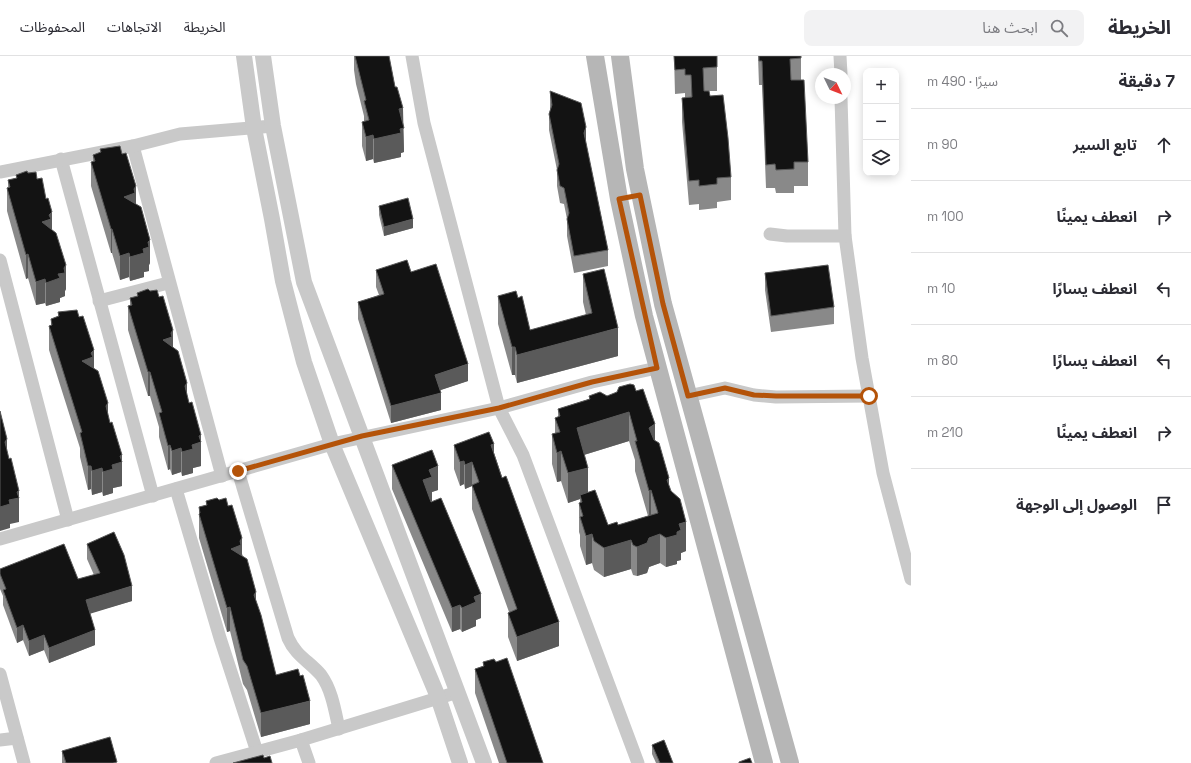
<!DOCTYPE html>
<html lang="ar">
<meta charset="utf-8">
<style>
body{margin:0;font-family:"Space Grotesk","Noto Sans Arabic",sans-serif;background:#f2f2f3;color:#2b2b33;direction:rtl}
.controls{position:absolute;right:12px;top:12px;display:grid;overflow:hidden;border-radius:8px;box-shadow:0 2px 10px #0003}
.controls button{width:36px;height:36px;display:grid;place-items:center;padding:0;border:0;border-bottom:1px solid #e1e1e2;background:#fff;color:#2b2b33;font:20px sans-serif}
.compass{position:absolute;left:815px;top:12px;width:36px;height:36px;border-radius:50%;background:#fff;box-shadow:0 2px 10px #0003;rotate:133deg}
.stop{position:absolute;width:12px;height:12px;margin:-9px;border:3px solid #b45309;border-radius:50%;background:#fff}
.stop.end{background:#b45309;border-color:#fff;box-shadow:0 1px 4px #0008}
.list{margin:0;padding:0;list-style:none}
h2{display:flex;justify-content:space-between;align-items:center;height:52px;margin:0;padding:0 16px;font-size:17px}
h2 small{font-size:13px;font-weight:400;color:#7c7c81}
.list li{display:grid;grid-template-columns:26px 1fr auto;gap:12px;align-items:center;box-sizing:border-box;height:72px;padding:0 16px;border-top:1px solid #e1e1e2}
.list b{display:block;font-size:15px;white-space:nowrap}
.list em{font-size:13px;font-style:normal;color:#7c7c81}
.icon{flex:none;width:22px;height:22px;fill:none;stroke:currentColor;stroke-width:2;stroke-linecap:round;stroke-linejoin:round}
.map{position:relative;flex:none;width:911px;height:707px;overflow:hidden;direction:ltr}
header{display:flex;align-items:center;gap:24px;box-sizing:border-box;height:56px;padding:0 20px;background:#fff;border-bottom:1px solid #e1e1e2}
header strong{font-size:19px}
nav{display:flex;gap:22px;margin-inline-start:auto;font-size:14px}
.search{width:280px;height:36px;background:#f2f2f3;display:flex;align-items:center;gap:10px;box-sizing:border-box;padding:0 14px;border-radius:8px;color:#7c7c81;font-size:15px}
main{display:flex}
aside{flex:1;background:#fff}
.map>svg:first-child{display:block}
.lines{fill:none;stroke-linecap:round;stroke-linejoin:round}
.minor{stroke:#c9c9c9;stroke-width:13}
.tertiary{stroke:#c9c9c9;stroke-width:16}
.secondary{stroke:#b6b6b6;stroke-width:18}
.wall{fill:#898989;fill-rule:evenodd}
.shaded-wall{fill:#5a5a5a}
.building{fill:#131313;stroke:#5a5a5a}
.route{stroke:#b45309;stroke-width:5}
</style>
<header>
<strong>الخريطة</strong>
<div class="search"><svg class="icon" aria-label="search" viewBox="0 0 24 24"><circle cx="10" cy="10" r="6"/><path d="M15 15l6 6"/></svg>ابحث هنا</div>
<nav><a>الخريطة</a><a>الاتجاهات</a><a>المحفوظات</a></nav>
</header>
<main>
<aside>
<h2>7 دقيقة<small>سيرًا · 490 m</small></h2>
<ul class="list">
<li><svg class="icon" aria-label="ahead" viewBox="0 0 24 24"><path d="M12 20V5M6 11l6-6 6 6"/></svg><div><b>تابع السير</b></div><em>90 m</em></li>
<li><svg class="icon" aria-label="right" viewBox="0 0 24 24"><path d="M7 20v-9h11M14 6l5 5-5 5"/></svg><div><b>انعطف يمينًا</b></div><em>100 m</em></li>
<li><svg class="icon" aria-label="left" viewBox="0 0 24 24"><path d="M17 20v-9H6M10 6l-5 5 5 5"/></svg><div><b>انعطف يسارًا</b></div><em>10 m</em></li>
<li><svg class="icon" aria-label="left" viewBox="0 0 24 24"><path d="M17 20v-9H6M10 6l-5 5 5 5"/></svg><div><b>انعطف يسارًا</b></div><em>80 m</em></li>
<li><svg class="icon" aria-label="right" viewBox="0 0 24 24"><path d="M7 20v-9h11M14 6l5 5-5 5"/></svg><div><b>انعطف يمينًا</b></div><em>210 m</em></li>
<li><svg class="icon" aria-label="arrive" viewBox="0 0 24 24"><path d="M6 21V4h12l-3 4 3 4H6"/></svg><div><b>الوصول إلى الوجهة</b></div></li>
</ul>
</aside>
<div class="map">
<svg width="911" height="707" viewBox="0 0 911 707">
<rect width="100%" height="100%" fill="#fff"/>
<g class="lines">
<!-- minor -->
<g class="minor">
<path d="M 412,0 L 424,67 L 499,352 L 523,399 L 638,707"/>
<path d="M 840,0 L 841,18"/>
<path d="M 841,42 L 845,180 L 862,302 L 883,417 L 911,523"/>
<path d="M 133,90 L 222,420"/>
<path d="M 61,103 L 153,440"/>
<path d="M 0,116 L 133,90 L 180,78 L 273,70"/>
<path d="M 770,178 L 787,180 L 845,180"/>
<path d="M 0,204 L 68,464"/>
<path d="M 99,245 L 168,227"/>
<path d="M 688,340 L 725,332 L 754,339 L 776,341 L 869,340"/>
<path d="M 238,415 L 288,582 C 296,600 309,605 321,619 C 332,634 335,655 339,673"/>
<path d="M 176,433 L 220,582 L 257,696"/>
<path d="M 0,483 L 332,388 L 499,352 L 592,326 L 657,312"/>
<path d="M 0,618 L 24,707"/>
<path d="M 0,684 L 17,682"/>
<path d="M 301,684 L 458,636"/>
<path d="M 216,707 L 301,684 L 309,707"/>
</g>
<!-- tertiary -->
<g class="tertiary">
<path d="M 244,0 L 254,72 L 272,163 L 283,225 L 304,306 L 332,388 L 438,641 L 460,707"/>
<path d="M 263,0 L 273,70 L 304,226 L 484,707"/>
</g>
<!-- secondary -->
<g class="secondary">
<path d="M 595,0 L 619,143 L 644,260 L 764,707"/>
<path d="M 620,0 L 635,113 L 663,248 L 790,707"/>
</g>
</g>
<!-- wall -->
<g class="wall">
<path d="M 354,0 L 389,0 L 403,70 L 404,96 L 401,97 L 401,101 L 374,107 L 373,103 L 366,105 L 362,90 L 362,66 L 364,66 L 364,60 L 356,28 L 354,14 Z"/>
<path d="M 674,0 L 717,0 L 717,35 L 709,35 L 710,40 L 731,121 L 731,144 L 717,146 L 717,152 L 699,154 L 699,148 L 689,149 L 682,66 L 682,42 L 685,42 L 685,37 L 675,38 Z"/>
<path d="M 758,0 L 801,0 L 801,24 L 808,106 L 808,130 L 794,130 L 794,137 L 776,137 L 775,132 L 766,132 L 762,29 L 759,29 Z"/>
<path d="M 550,35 L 586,87 L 608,194 L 608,210 L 574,217 L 567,180 L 567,163 L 564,148 L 560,147 L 557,130 L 557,114 L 549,74 L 549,58 L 550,55 Z"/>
<path d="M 100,93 L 122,98 L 136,148 L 150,207 L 149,209 L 149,215 L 144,216 L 144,221 L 130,225 L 129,221 L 120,224 L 112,197 L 111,197 L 91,130 L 91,106 L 93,106 L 93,99 L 100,97 Z"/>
<path d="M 16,119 L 52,174 L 66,233 L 65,235 L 65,240 L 60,242 L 60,246 L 46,250 L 45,247 L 36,249 L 28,222 L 26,223 L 7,155 L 7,132 L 8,131 L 8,124 L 16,122 Z"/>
<path d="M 379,150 L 413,172 L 384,180 L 379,159 Z"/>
<path d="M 376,214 L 411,216 L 468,325 L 440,334 L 441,354 L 391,367 L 358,263 L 358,246 L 379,239 L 376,231 Z"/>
<path d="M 765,217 L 834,251 L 834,268 L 771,276 L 765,234 Z"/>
<path d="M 583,218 L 618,300 L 517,327 L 515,319 L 512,319 L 498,268 L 498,240 L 530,274 L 586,259 L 583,246 Z"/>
<path d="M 137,237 L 173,292 L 189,347 L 201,379 L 201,410 L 193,412 L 193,417 L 182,420 L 181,416 L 172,419 L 170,413 L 168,414 L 159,381 L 159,371 L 150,340 L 148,340 L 128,274 L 128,250 L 130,249 L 130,242 L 137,240 Z"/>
<path d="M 58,256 L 94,312 L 110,367 L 122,399 L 122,430 L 113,432 L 113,437 L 103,440 L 102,436 L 92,439 L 91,433 L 88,434 L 80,401 L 80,392 L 49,294 L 49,270 L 51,269 L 51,263 L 58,260 Z"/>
<path d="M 636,335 L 655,384 L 669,430 L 686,495 L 681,497 L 681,504 L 677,505 L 677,508 L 666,511 L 660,507 L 649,511 L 647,517 L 637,520 L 633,519 L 631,513 L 604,521 L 594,514 L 592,507 L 586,509 L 580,490 L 580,479 L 579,476 L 579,447 L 580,447 L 580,443 L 568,447 L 561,425 L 557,426 L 552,408 L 552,378 L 555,377 L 555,362 L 558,361 L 558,353 L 589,343 L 589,340 L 607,340 ZM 629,385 L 635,404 L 635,415 L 648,460 L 618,469 L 608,469 L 588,436 L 584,399 Z"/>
<path d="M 454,389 L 494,397 L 559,590 L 517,605 L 508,581 L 508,557 L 509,556 L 472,453 L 472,430 L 465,433 L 464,428 L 460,430 L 454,413 Z"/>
<path d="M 392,409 L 438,434 L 432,436 L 432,445 L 431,445 L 481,562 L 476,564 L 476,570 L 462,576 L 460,573 L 452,576 L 392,433 Z"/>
<path d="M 219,444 L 228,450 L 256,545 L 276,619 L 310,668 L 261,681 L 247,634 L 243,628 L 230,575 L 227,576 L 199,482 L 199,451 L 206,449 L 206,445 Z"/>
<path d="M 87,488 L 132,545 L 90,557 L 95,589 L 49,607 L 44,594 L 29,600 L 23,584 L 17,587 L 3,549 L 3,540 L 0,533 L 0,513 L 78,523 L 94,519 L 87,503 Z"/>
<path d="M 483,606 L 496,606 L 543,707 L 499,707 L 475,637 L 475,613 L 483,610 Z"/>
<path d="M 652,689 L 673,707 L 656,707 L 652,698 Z"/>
<path d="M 62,695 L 117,707 L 62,707 Z"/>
</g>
<!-- shaded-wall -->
<g class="shaded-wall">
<path d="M 403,52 L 404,96 L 401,97 L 401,101 L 374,107 L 374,83 L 399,53 Z"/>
<path d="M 586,71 L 586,88 L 584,77 Z"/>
<path d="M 373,79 L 373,103 L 366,105 L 366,81 Z"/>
<path d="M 136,130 L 136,154 L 124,141 Z"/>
<path d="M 52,156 L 52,180 L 42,166 Z"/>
<path d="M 413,163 L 413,172 L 384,180 L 384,171 Z"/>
<rect x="111" y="173" width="1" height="24"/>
<path d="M 150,184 L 150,207 L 149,209 L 149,215 L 144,216 L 144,221 L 130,225 L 130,201 L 143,193 Z"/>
<path d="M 129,197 L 129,221 L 120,224 L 120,200 Z"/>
<path d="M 28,198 L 28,222 L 26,223 L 26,199 Z"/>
<path d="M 66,209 L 66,233 L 65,235 L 65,240 L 60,242 L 60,246 L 46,250 L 46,227 L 58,218 Z"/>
<path d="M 45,223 L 45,247 L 36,249 L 36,226 Z"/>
<path d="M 618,272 L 618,300 L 517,327 L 517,299 Z"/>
<path d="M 173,274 L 173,298 L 163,284 Z"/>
<rect x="512" y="291" width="3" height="28"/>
<path d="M 94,294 L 94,318 L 82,305 Z"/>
<path d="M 468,308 L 468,325 L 435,336 L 435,319 Z"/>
<rect x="148" y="316" width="2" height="24"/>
<path d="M 187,327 L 187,351 L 185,330 Z"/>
<path d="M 441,337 L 441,354 L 391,367 L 391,350 Z"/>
<path d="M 108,347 L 108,371 L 106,350 Z"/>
<path d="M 629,356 L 629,385 L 577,401 L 577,372 Z"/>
<path d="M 655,368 L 655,398 L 649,372 Z"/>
<path d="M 201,379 L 201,410 L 193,412 L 193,417 L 182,420 L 182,396 L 192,389 L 199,380 Z"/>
<path d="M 7,383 L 7,407 L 5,386 Z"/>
<path d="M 494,388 L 494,412 L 491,389 Z"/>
<path d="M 170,389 L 170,413 L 168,414 L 168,390 Z"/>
<path d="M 181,392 L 181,416 L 172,419 L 172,395 Z"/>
<path d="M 561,395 L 561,425 L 557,426 L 557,397 Z"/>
<path d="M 122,399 L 122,430 L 113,432 L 113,437 L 103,440 L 103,416 L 120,400 Z"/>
<path d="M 464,405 L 464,428 L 460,430 L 460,406 Z"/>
<path d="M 472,406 L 472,430 L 465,433 L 465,409 Z"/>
<path d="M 88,410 L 91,410 L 91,433 L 88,434 Z"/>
<path d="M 438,410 L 438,434 L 432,436 L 432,445 L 423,448 L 423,424 L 429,414 Z"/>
<path d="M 102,412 L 102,436 L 92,439 L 92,415 Z"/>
<path d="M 588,412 L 588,441 L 580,439 L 580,443 L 568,447 L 568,417 Z"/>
<path d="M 669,422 L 669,451 L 667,424 Z"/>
<path d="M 651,434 L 651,463 L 649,464 L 649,435 Z"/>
<path d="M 19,435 L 19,466 L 10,468 L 10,472 L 0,475 L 0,451 L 9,444 L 17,436 Z"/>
<path d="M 686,466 L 686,495 L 681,497 L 681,504 L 677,505 L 677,508 L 666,511 L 666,482 L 679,468 Z"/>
<path d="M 592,478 L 592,507 L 586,509 L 586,480 Z"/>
<path d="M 660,478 L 660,507 L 649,511 L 647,517 L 637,520 L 637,491 L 649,482 Z"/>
<path d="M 242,482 L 242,506 L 231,493 Z"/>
<path d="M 631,484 L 631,513 L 604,521 L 604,492 Z"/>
<path d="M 132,530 L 132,545 L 86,559 L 86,544 Z"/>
<path d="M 256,536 L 256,560 L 254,539 Z"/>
<path d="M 481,538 L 481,562 L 476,564 L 476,570 L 462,576 L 462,552 L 474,541 Z"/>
<path d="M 460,549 L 460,573 L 452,576 L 452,552 Z"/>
<path d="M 230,551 L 230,575 L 227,576 L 227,552 Z"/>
<path d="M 559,566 L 559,590 L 517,605 L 517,581 Z"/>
<path d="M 23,569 L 23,584 L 17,587 L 17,572 Z"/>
<path d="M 95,574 L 95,589 L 49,607 L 49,592 Z"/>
<path d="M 44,579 L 44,594 L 29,600 L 29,585 Z"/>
<path d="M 310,645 L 310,668 L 261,681 L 261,657 Z"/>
</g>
<!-- building -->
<g class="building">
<path d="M 355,0 L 389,0 L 395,31 L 397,31 L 403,52 L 399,53 L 404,72 L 400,73 L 401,77 L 374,83 L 373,79 L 366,81 L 362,66 L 369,64 L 364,45 L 366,44 Z"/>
<path d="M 674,0 L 717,0 L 717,11 L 703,12 L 704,35 L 709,35 L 710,40 L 723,39 L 728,82 L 731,121 L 717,122 L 717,128 L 699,130 L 699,124 L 689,125 L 682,42 L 692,41 L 691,19 L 685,19 L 685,13 L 675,14 Z"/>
<path d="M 759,0 L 801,0 L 801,2 L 790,3 L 791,24 L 804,24 L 808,106 L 794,106 L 794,113 L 776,114 L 775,108 L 766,109 L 762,5 L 759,5 Z"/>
<path d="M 550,35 L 581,47 L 586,71 L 584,77 L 608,194 L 574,200 L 567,163 L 569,157 L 564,132 L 560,130 L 557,114 L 559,108 L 549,58 L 552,49 Z"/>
<path d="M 120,90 L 122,98 L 126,97 L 136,130 L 134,133 L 135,137 L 124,141 L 141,151 L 150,184 L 148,186 L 149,191 L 143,193 L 144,197 L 130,201 L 129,197 L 120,200 L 112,173 L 111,173 L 91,106 L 95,105 L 93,99 L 101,96 L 100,93 Z"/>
<path d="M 27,115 L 28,117 L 36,116 L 37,123 L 42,122 L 46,143 L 48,142 L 52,156 L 49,159 L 51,163 L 42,166 L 56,177 L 66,209 L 64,212 L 65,217 L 58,218 L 60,222 L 46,227 L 45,223 L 36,226 L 28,198 L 26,199 L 7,132 L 10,131 L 8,124 L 17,122 L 16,119 Z"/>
<path d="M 408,142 L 413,163 L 384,171 L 379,150 Z"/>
<path d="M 407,204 L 411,216 L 436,208 L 468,308 L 435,319 L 441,337 L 391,350 L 358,246 L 384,238 L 376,214 Z"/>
<path d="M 828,209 L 834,251 L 771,260 L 765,217 Z"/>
<path d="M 604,213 L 618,272 L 517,299 L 515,291 L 512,291 L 498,240 L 516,235 L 518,242 L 522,240 L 530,274 L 592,257 L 583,218 Z"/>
<path d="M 148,233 L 150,235 L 157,234 L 159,241 L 163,240 L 173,274 L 171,277 L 172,281 L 163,284 L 178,295 L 187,327 L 185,330 L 189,347 L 192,346 L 201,379 L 199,380 L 201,386 L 192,389 L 193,393 L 182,396 L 181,392 L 172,395 L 170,389 L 168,390 L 159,357 L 162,356 L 150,316 L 148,316 L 128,250 L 132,249 L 130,242 L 138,240 L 137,237 Z"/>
<path d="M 77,254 L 79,261 L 83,260 L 94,294 L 91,297 L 93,301 L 82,305 L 98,315 L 108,347 L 106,350 L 110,367 L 112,366 L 122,399 L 120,400 L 122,406 L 112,409 L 113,413 L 103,416 L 102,412 L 92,415 L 91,410 L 88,410 L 80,377 L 82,376 L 49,270 L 52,269 L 51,263 L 59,260 L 58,256 Z"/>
<path d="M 630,328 L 634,329 L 636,335 L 643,333 L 655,368 L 649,372 L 654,384 L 659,387 L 669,422 L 667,424 L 671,435 L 680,443 L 686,466 L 679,468 L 681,474 L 677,476 L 677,479 L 666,482 L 660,478 L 649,482 L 647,487 L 637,491 L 633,489 L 631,484 L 604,492 L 594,485 L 592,478 L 586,480 L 580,461 L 583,460 L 579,447 L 582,446 L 580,439 L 595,434 L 608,469 L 617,466 L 618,469 L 658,457 L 651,434 L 649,435 L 635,385 L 637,385 L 629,356 L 577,372 L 588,412 L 568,417 L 561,395 L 557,397 L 552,378 L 560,376 L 555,362 L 560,360 L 558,353 L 590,343 L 589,340 L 600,336 L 607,340 L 617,336 L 619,331 Z"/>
<path d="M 0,355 L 7,383 L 5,386 L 9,403 L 11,402 L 19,435 L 17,436 L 19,442 L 9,444 L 10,448 L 0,451 Z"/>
<path d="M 489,376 L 494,388 L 491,389 L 502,422 L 506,420 L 559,566 L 517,581 L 508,557 L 517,553 L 472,429 L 479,426 L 472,406 L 465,409 L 464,405 L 460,406 L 454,389 Z"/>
<path d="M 432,394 L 438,410 L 429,414 L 432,421 L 423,424 L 431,446 L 441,442 L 481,538 L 474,541 L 476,546 L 462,552 L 460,549 L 452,552 L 392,409 Z"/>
<path d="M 217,442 L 219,444 L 226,442 L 228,450 L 232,449 L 242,482 L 240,485 L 241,489 L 231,493 L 247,503 L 256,536 L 254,539 L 261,559 L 276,619 L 298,613 L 300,620 L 303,619 L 310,645 L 261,657 L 247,610 L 243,604 L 230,551 L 227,552 L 199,458 L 200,457 L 199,451 L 207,449 L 206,445 Z"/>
<path d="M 114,476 L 124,499 L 132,530 L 86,544 L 95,574 L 49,592 L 44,579 L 29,585 L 23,569 L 17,572 L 3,534 L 6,533 L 0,518 L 0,513 L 64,488 L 78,523 L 100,517 L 87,488 Z"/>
<path d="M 507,602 L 543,707 L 507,707 L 475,613 L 484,610 L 483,606 L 494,603 L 496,606 Z"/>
<path d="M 110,681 L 117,706 L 113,707 L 66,707 L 62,695 Z"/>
<path d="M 664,684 L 673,707 L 660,707 L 652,689 Z"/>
<path d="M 263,699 L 264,702 L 270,700 L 272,707 L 233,707 Z"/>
<path d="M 750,702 L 752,707 L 739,707 L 739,706 Z"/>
</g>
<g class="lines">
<!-- route -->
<path class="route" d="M 238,415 L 362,380 L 499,352 L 592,326 L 657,312 L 619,143 L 640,139 L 663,248 L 688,340 L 725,332 L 754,339 L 776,340 L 869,340"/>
</g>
</svg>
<div class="controls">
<button>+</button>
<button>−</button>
<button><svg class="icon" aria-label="layers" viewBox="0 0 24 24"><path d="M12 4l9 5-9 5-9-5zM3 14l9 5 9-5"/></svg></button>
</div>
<svg class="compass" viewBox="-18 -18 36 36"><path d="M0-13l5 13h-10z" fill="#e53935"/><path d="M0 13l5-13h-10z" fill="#7c7c81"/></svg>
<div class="stop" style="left:869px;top:340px"></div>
<div class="stop end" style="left:238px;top:415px"></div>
</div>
</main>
